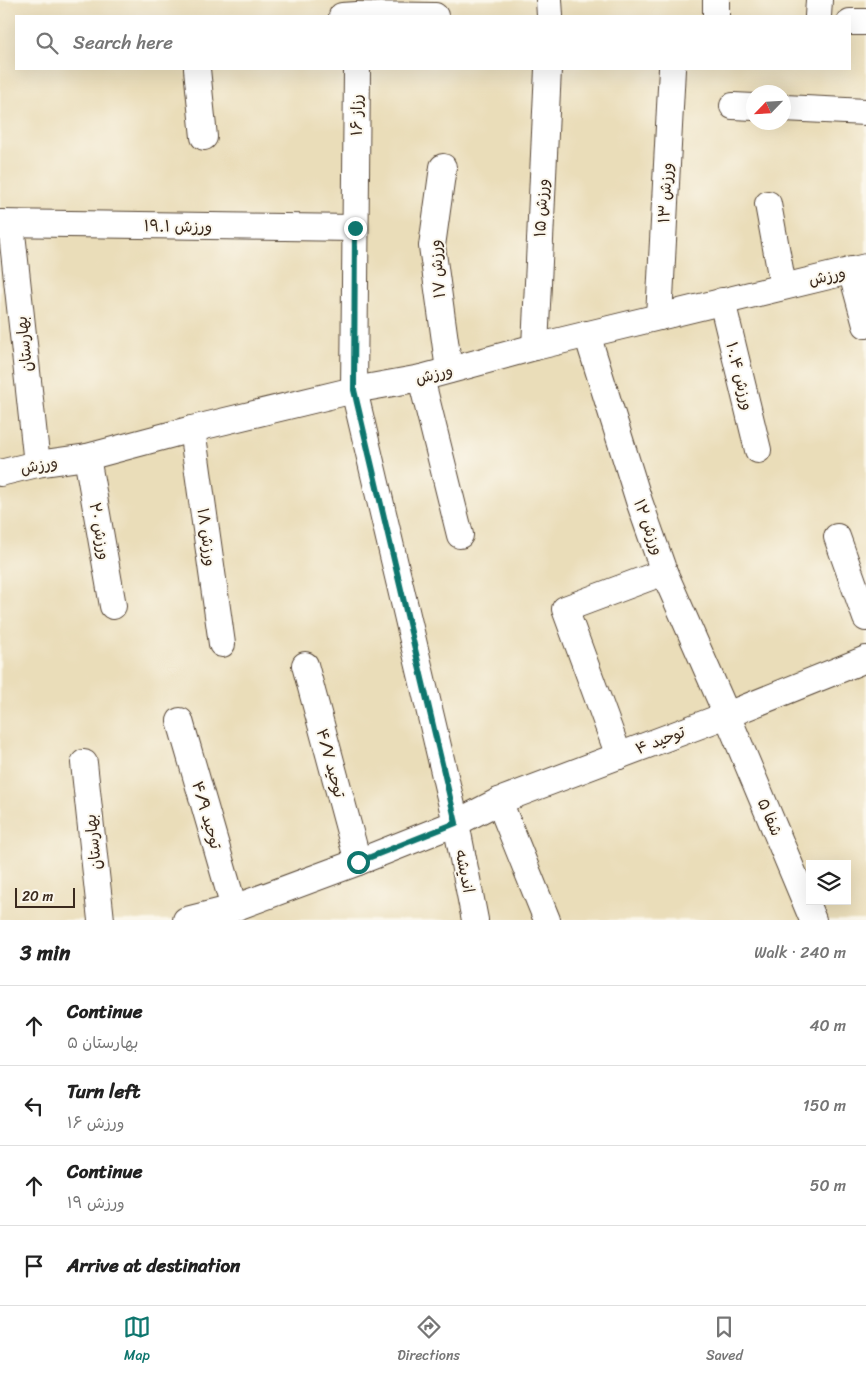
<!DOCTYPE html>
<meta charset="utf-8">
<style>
body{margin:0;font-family:Sriracha,"Playpen Sans Arabic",sans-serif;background:#f6f6f6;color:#222}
.controls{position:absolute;right:15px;bottom:15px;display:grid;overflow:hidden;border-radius:0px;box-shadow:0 5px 20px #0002}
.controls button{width:45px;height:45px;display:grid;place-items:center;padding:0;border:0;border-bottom:1px solid #e0e0e0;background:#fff;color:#222;font:25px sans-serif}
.compass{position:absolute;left:746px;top:85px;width:45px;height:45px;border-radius:50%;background:#fff;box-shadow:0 5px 20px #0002;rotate:245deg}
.scale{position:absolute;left:15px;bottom:12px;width:60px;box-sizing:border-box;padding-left:5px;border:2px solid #3b2a1e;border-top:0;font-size:14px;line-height:18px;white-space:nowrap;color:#3b2a1e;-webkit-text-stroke:4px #fbf7ec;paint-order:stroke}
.stop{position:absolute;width:15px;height:15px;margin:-11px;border:4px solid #0f766e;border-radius:50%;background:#fff}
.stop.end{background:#0f766e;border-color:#fff;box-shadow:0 1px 5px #0008}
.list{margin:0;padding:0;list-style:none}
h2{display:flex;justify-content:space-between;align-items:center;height:65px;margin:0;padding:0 20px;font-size:21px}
h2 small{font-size:16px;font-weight:400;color:#767676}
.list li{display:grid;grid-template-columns:32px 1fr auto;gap:15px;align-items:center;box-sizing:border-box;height:80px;padding:0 20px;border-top:1px solid #e0e0e0}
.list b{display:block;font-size:19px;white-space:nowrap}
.list p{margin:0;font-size:16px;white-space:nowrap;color:#767676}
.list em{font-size:16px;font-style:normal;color:#767676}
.icon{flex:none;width:28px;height:28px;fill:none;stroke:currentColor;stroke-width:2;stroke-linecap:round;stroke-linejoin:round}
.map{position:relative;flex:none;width:866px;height:920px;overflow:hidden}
.search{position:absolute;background:#fff;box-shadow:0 5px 20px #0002;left:15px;right:15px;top:15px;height:55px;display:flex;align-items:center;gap:12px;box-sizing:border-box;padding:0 18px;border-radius:0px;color:#767676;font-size:19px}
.sheet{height:385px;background:#fff}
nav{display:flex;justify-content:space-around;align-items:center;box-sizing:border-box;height:70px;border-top:1px solid #e0e0e0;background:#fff;font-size:14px;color:#767676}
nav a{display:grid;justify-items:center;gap:2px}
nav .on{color:#0f766e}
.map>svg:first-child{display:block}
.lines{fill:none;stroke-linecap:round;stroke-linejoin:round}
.minor-casing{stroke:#554535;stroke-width:28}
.minor{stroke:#fff;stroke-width:26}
.route{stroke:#0f766e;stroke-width:6}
.labels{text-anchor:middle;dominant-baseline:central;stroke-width:4;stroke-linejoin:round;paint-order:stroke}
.street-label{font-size:16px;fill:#3b2a1e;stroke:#fbf7ec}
</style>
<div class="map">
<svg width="866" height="920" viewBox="0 0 866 920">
<rect width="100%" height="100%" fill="#fbf7ec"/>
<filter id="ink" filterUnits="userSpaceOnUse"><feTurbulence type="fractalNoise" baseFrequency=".02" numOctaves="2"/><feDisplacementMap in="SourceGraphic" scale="10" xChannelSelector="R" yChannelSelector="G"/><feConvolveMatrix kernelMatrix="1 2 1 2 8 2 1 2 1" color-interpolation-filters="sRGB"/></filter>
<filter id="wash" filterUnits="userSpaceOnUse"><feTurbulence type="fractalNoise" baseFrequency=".0096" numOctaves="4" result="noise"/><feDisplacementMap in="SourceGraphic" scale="20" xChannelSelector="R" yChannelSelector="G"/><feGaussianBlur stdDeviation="1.12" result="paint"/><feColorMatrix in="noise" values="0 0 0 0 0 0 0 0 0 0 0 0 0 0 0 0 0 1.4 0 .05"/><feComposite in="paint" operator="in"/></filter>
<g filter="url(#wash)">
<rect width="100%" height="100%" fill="#eaddb9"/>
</g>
<g filter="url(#ink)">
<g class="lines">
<defs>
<g id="minor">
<path d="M 549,0 L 550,16"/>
<path d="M 716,0 L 716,16"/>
<path d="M 342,16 L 357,15 L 435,16"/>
<path d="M 818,16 L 819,0"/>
<path d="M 850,22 L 866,22"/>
<path d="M 197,69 L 204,137"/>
<path d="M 357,69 L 354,390 L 456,823 L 475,920"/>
<path d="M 733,106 L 754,107"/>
<path d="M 784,108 L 866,112"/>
<path d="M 443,167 L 432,246 L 449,370"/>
<path d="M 768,204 L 783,286"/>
<path d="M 0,223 L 355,228"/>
<path d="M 11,224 L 37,464"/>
<path d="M 851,270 L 866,325"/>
<path d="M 722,301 L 758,450"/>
<path d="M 659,317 L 672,69"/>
<path d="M 587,334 L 639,501 L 664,572 L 727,715 L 813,920"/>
<path d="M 535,347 L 548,69"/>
<path d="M 421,378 L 460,535"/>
<path d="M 192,429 L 222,644"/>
<path d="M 87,457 L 113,606"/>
<path d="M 0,473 L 37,464 L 87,457 L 192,429 L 354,390 L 421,378 L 535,347 L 866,267"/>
<path d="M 837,537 L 866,618"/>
<path d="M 305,665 L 358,862"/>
<path d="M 180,721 L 234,908"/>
<path d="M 619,756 L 565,609 L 664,572"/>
<path d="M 84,763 L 101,920"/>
<path d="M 499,801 L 547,920"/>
<path d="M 186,920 L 234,908 L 358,862 L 456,823 L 499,801 L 727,715 L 866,659"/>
</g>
</defs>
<!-- minor casing -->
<use href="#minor" class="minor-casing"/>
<!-- minor -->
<use href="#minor" class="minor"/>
</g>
</g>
<g class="lines" filter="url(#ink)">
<!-- route -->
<path class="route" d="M 355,228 L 354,390 L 456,823 L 358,862"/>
</g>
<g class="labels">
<!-- street labels -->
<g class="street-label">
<text transform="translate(356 115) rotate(-90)">رزاز ۱۶</text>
<text transform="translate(665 193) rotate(-87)">ورزش ۱۳</text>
<text transform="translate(541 208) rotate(-87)">ورزش ۱۵</text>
<text transform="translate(178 226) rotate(1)">ورزش ۱۹.۱</text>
<text transform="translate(437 269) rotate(-95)">ورزش ۱۷</text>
<text transform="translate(827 276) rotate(-13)">ورزش</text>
<text transform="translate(24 344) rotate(-96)">بهارستان</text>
<text transform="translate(434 374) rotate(-14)">ورزش</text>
<text transform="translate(740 376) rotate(76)">ورزش ۱۰.۴</text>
<text transform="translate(39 465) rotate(-11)">ورزش</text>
<text transform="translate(649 527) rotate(70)">ورزش ۱۲</text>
<text transform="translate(100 531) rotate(80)">ورزش ۲۰</text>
<text transform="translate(207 537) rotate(82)">ورزش ۱۸</text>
<text transform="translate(660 740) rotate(-21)">توحید ۴</text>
<text transform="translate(331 763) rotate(75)">توحید ۴/۷</text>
<text transform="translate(207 815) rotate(74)">توحید ۴/۹</text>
<text transform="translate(770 817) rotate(67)">شفا ۵</text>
<text transform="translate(93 842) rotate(-96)">بهارستان</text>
<text transform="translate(465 871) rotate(79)">اندیشه</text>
</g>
</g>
</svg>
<div class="controls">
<button><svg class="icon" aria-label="layers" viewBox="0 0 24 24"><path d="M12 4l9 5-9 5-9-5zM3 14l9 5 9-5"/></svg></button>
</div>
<svg class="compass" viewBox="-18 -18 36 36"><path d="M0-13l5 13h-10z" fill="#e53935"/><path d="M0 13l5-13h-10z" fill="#767676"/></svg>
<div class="scale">20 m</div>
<div class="stop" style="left:358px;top:862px"></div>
<div class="stop end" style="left:355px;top:228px"></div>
<div class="search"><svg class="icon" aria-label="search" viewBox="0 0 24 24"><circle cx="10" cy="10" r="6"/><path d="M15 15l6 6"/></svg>Search here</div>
</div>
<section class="sheet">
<h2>3 min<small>Walk · 240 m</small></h2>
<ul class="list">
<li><svg class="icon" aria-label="ahead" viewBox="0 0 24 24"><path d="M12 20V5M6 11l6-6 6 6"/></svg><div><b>Continue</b><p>بهارستان ۵</p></div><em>40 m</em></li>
<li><svg class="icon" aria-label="left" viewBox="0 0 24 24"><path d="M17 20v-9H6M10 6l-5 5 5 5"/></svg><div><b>Turn left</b><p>ورزش ۱۶</p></div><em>150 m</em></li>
<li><svg class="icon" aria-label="ahead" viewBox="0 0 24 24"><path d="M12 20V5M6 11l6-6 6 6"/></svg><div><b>Continue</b><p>ورزش ۱۹</p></div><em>50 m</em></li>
<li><svg class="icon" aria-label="arrive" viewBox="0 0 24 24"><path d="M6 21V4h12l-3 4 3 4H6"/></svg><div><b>Arrive at destination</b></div></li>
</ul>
</section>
<nav>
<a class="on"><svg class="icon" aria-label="map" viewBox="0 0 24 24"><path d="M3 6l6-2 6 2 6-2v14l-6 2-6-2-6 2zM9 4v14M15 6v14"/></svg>Map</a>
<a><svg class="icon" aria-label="directions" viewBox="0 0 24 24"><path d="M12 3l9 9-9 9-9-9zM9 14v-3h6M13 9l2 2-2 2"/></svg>Directions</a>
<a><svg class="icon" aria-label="saved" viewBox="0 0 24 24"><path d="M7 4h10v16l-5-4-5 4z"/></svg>Saved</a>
</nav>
